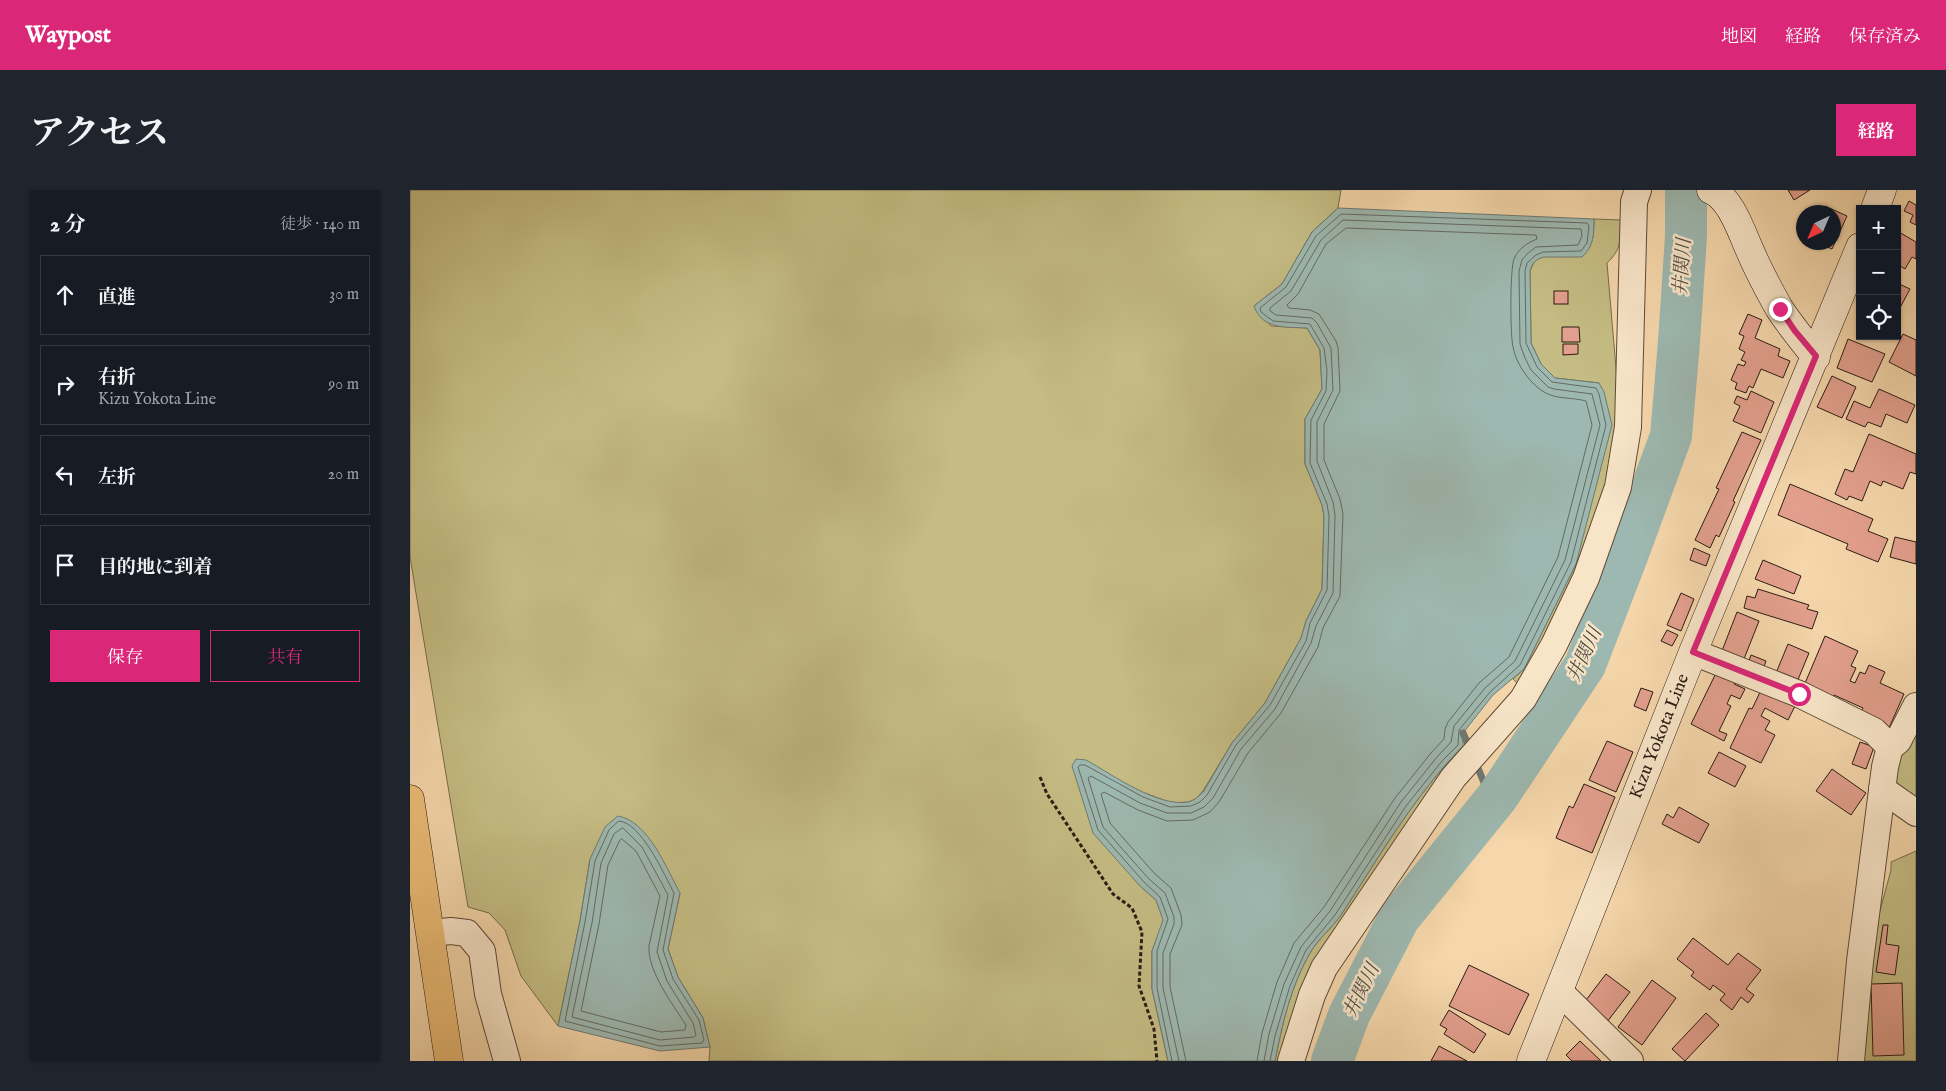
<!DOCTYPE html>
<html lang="ja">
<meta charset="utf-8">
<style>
body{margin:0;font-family:"IM FELL English","Noto Serif JP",serif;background:#20242c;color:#f1f3f6}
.controls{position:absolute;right:15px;top:15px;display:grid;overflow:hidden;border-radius:0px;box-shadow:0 1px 4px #0004}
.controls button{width:45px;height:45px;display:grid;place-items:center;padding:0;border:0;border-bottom:1px solid #363941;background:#171b24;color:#f1f3f6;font:25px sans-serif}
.compass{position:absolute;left:1386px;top:15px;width:45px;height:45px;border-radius:50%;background:#171b24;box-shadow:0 1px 4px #0004;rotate:224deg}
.stop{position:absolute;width:15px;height:15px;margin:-11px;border:4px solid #db2777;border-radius:50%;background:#fff}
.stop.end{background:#db2777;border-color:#fff;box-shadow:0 1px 5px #0008}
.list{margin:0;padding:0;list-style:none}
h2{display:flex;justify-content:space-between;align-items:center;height:65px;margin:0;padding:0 20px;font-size:21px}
h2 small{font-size:16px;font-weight:400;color:#9ea1a6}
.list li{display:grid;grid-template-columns:32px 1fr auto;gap:15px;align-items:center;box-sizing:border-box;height:80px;margin:0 10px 10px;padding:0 10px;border:1px solid #363941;border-radius:0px}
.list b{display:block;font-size:19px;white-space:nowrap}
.list p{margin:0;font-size:16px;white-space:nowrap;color:#9ea1a6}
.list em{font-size:16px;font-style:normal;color:#9ea1a6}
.actions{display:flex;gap:10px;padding:15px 20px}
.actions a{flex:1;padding:11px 0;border:1px solid #db2777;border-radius:0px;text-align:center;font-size:18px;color:#db2777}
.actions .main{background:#db2777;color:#fff}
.icon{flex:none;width:28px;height:28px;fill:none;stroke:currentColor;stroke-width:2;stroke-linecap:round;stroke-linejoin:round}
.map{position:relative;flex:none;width:1506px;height:871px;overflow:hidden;border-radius:0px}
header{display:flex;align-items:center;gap:30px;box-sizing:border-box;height:70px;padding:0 25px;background:#db2777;color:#fff}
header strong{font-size:24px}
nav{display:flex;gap:28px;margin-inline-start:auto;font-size:18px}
.intro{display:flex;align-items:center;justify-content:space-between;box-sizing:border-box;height:120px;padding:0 30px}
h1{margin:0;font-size:35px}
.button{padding:12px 22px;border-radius:0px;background:#db2777;color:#fff;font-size:18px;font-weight:700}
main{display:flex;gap:30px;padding:0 30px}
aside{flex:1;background:#171b24;border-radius:0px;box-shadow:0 1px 4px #0004}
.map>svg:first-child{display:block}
.green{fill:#c4bc83;stroke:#776c4c}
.water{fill:#9db8b0;stroke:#6f7972}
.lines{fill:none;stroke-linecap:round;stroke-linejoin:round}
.shore{stroke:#646a62;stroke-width:1}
.stream{stroke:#6f7972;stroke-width:7}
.river{stroke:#9db8b0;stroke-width:42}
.building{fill:#e3a08e;stroke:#2a1b14}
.street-casing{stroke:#5d4a3a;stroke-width:28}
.secondary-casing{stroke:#2a1b14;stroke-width:29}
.highway-casing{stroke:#2a1b14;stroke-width:29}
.path{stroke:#2a1b14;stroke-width:3;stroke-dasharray:4 2.5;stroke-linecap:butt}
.street{stroke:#f8e5c8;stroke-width:26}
.secondary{stroke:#f8e5c8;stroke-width:28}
.highway{stroke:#eabc76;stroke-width:28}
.route{stroke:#db2777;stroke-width:6}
.labels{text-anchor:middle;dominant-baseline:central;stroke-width:5;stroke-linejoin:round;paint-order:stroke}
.street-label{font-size:18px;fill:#2a1b14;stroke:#f8e5c8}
.water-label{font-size:19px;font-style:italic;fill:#4c4a43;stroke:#f8e5c8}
</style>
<header>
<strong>Waypost</strong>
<nav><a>地図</a><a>経路</a><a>保存済み</a></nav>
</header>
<div class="intro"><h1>アクセス</h1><a class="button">経路</a></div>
<main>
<aside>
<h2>2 分<small>徒歩 · 140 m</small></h2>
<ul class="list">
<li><svg class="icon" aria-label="ahead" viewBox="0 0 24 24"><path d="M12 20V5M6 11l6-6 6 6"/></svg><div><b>直進</b></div><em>30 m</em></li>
<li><svg class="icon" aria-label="right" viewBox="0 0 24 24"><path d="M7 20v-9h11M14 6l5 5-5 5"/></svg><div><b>右折</b><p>Kizu Yokota Line</p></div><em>90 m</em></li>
<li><svg class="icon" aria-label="left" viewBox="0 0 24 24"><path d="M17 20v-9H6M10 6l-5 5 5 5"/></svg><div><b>左折</b></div><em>20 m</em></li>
<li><svg class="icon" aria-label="arrive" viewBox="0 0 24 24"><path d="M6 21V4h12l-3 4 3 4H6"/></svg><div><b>目的地に到着</b></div></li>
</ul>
<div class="actions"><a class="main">保存</a><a>共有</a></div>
</aside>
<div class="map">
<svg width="1506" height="871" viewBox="0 0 1506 871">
<rect width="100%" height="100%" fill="#f5d7ab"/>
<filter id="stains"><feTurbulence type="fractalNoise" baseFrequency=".004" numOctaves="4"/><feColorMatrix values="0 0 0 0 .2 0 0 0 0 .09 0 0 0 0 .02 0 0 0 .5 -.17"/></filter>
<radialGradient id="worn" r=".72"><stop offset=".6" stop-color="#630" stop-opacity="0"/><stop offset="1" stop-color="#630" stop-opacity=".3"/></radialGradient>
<!-- green -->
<g class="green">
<path d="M 0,0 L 931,0 L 928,18 L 902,42 L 872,94 L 844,116 L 861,136 L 897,138 L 910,160 L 912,199 L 895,229 L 895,274 L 912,315 L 914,326 L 912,399 L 896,431 L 891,448 L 855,513 L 822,553 L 793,601 L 787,608 L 779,612 L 761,613 L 735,603 L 714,676 L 730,696 L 746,710 L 754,730 L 742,761 L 742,799 L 758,871 L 299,871 L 300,857 L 293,828 L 268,787 L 258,759 L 270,703 L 180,669 L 170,731 L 148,836 L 111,786 L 95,740 L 79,723 L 58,717 L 0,367 Z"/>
<path d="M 1184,29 L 1211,30 C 1210,49 1212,59 1197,73 L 1211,236 L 1201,295 L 1170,385 L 1111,497 L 1103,489 L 1114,479 L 1166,374 L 1189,193 L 1145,188 L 1131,174 L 1121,153 L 1120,81 L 1124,72 L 1129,68 L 1183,48 Z"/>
<path d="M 1506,531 L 1506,619 L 1481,593 L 1494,555 Z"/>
<path d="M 1053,556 L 1058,560 L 1038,585 L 876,871 L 865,871 C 872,835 881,795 900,763 C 908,749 922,738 931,725 C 969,667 1004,606 1053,556 Z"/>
<path d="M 1506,661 L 1506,871 L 1452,871 L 1460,758 L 1481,680 L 1481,672 Z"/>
</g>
<!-- water -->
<g class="water">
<path d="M 928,18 L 1184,29 C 1184,44 1184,56 1172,67 L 1134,67 C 1126,69 1122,73 1120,81 L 1121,153 L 1131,174 L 1145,188 L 1189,193 L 1194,202 L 1202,235 L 1166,374 L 1114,479 L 1083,505 L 1053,543 L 1053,556 C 1004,606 969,667 931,725 C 922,738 908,749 900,763 C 881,795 872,835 865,871 L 758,871 L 742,799 L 742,761 L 753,730 L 746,710 L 730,696 L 683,643 L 662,576 L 666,569 L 676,570 C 703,585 747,617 778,612 C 784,611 789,606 794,601 L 822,553 L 855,513 L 891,448 L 896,431 L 912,399 L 914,326 L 912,315 L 895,274 L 895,229 L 912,199 L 910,160 L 897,138 C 877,137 852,140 844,116 L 872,94 L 902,42 Z"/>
<path d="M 208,626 C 238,631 257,679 270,703 L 258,759 L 268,787 L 293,828 L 300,857 L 250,861 L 148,836 L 170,731 L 180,669 L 195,637 Z"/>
</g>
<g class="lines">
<!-- shore -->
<g class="shore">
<path d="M 209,631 C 231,632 255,686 264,703 L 253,760 L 263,789 L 289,830 L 294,850 L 292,853 L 250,856 L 155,831 L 175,732 L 185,671 L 199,640 Z"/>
<path d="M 213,638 L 232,657 L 258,705 L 247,762 L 257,791 L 283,833 L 286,845 L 284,847 L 250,850 L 162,827 L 182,733 L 191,673 L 204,644 Z"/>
<path d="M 212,649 L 226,661 L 250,706 L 239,756 C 237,780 263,815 276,835 L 275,840 L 251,842 L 171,821 L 189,734 L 198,675 L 210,650 Z"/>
<path d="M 762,871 L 747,798 L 747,761 L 758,729 L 750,707 L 734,692 L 688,640 L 668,577 L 670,575 L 675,575 L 733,607 L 760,617 L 781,616 L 790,612 L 797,605 L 826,555 L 860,515 L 896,451 L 900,433 L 917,400 L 919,326 L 917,314 L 900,273 L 901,230 L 916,201 L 917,181 L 914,158 L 900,134 L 863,131 L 851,122 L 850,118 L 876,97 L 906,46 L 931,24 L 1177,33 L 1179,36 L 1177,53 L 1171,61 L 1133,62 L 1126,65 L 1117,73 L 1115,81 L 1116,153 L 1127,177 L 1142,192 L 1186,198 L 1189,204 L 1196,235 L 1161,372 L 1110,475 L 1080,502 L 1049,540 L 1048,555 L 1032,571 L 996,616 L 925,725 L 896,760 L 880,796 L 865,846 L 860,871"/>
<path d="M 769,871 L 753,798 L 753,763 L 764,734 L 764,727 L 755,703 L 738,688 L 693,637 L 678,588 L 681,586 L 730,613 L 757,623 L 781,623 L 794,617 L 803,608 L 831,559 L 865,519 L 901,453 L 906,436 L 923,403 L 925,325 L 923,312 L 907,271 L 907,232 L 923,200 L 921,158 L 907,133 L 902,128 L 866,125 L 860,121 L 860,118 L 881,101 L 911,50 L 933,30 L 1171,39 L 1172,46 L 1168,55 L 1126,57 L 1117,64 L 1112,70 L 1109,81 L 1110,154 L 1115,168 L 1121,180 L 1138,197 L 1144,199 L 1182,204 L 1190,235 L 1155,370 L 1105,471 L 1075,498 L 1044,536 L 1041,552 L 1027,567 L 991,612 L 920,721 L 891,757 L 874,794 L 859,844 L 854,871"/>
<path d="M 776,871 L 760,797 L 760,764 L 772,735 L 771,725 L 761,698 L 744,683 L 700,633 L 691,604 L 694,602 L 728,620 L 757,631 L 783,630 L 800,622 L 809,612 L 838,563 L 871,523 L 908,457 L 913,438 L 930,406 L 933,324 L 930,309 L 914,270 L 914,234 L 930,201 L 928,158 L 926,151 L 909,124 L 900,120 L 879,118 L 877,115 L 888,104 L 916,54 L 936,38 L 1126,45 L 1127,49 C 1117,53 1108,59 1104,69 C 1100,79 1100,144 1103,157 C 1106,172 1115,186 1126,196 C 1142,211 1157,206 1176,211 L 1182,235 L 1148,367 L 1099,467 L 1069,493 L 1038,532 L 1035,539 L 1034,549 L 1021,563 L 985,608 L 914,717 L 884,753 L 867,792 L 852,843 L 847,871"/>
</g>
<!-- stream -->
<g class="stream">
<path d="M 1053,543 L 1060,559"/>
<path d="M 1065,571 L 1075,595 L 1088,606"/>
</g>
<!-- river -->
<path class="river" d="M 922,871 L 939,825 L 989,728 L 1088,606 L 1175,475 L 1217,366 L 1261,246 L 1269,152 L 1276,46 L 1276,0"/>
</g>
<!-- building -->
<g class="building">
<path d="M 1378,0 L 1400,0 L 1384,10 Z"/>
<path d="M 1499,11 L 1506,15 L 1506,35 L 1500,32 L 1503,25 L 1494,21 Z"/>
<path d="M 1415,16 L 1437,26 L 1422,59 L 1406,52 L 1424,52 L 1424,22 L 1412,22 Z"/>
<path d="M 1489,42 L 1506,52 L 1506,69 L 1502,67 L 1495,79 L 1487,74 L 1487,45 Z"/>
<path d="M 1487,93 L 1500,99 L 1491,116 L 1487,114 Z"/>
<rect x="1144" y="101" width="14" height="13"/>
<path d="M 1338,124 L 1352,130 L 1345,148 L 1370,159 L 1368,166 L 1380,171 L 1373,188 L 1351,179 L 1343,198 L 1339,196 L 1336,203 L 1325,199 L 1327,193 L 1321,190 L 1328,174 L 1334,176 L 1336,172 L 1331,170 L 1335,162 L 1329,159 L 1334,146 L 1329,144 Z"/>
<path d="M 1152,137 L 1169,137 L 1170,152 L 1152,152 Z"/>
<path d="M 1493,144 L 1506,150 L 1506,186 L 1479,172 Z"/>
<path d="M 1438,149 L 1475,164 L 1462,192 L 1427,178 Z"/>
<path d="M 1153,154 L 1168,154 L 1168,164 L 1153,165 Z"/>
<path d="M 1422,186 L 1446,197 L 1432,228 L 1407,217 Z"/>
<path d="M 1469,199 L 1505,215 L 1497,233 L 1476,224 L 1471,237 L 1458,232 L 1455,237 L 1436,229 L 1444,211 L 1460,218 Z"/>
<path d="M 1341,201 L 1364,212 L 1351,243 L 1323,231 L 1330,216 L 1324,213 L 1327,206 L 1337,210 Z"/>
<path d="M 1332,242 L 1351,250 L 1323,311 L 1325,312 L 1309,347 L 1306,345 L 1300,358 L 1285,350 L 1309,299 L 1306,298 Z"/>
<path d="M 1459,244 L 1506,264 L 1506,284 L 1500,282 L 1493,299 L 1473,291 L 1471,296 L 1460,291 L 1452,311 L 1439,306 L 1437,310 L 1425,304 L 1435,279 L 1443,282 Z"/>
<path d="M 1380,294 L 1463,329 L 1458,341 L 1478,349 L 1468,372 L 1436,359 L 1438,354 L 1368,325 Z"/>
<path d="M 1485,347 L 1506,352 L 1506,374 L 1480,367 Z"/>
<path d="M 1284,358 L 1300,365 L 1296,376 L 1280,370 Z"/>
<path d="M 1353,370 L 1391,386 L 1384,404 L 1345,389 Z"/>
<path d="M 1348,399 L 1399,415 L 1397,419 L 1408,422 L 1402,439 L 1334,418 L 1337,406 L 1345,408 Z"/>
<path d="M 1271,403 L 1284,409 L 1271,441 L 1257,435 Z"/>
<path d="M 1327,422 L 1349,431 L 1332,474 L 1310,466 Z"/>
<path d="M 1257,440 L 1268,445 L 1262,456 L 1251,451 Z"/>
<path d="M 1415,446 L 1448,461 L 1441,476 L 1446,478 L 1440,491 L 1445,493 L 1450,482 L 1455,484 L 1459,475 L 1475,482 L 1470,493 L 1494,504 L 1479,538 L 1449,525 L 1453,518 L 1424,505 L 1422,510 L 1393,498 Z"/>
<path d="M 1378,454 L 1399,463 L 1387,492 L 1366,483 Z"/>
<path d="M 1341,465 L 1356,471 L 1352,482 L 1337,476 Z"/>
<path d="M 1308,479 L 1327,488 L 1324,494 L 1335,499 L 1330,509 L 1321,505 L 1317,514 L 1321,516 L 1309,541 L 1317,544 L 1314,551 L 1281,534 Z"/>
<path d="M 1231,498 L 1243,502 L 1236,521 L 1224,516 Z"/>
<path d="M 1352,498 L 1386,514 L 1378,530 L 1355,518 L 1351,526 L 1360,531 L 1355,540 L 1365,545 L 1351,573 L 1320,558 L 1339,518 L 1342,519 Z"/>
<path d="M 1197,551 L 1223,562 L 1206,602 L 1179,590 Z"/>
<path d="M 1450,552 L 1464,557 L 1456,579 L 1442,574 Z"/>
<path d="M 1309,562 L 1336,576 L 1325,597 L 1298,583 Z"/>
<path d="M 1422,579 L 1456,603 L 1441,625 L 1406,601 Z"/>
<path d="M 1174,594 L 1205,607 L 1182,663 L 1146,648 L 1159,616 L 1163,618 Z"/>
<path d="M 1269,617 L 1299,634 L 1289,653 L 1252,634 L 1257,624 L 1263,628 Z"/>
<path d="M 1473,735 L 1478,735 L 1476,754 L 1489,756 L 1485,785 L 1466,782 Z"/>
<path d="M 1283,748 L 1318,775 L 1328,763 L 1351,780 L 1336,799 L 1344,805 L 1338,813 L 1331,807 L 1322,820 L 1310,810 L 1315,804 L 1303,795 L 1300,800 L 1281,786 L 1284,782 L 1267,769 Z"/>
<path d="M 1059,775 L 1119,804 L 1099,845 L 1039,816 Z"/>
<path d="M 1196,784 L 1220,802 L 1197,832 L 1173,814 Z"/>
<path d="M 1242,790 L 1266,808 L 1232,855 L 1208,837 Z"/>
<path d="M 1492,793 L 1494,865 L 1463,866 L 1461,794 Z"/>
<path d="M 1039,820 L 1076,844 L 1064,863 L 1034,844 L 1037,839 L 1030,835 Z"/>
<path d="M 1296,823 L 1309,835 L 1275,871 L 1262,859 Z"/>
<path d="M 1170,851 L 1191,871 L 1162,871 L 1156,865 Z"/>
<path d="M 1029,856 L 1057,871 L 1021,871 Z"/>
</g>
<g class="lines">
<defs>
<g id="street">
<path d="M 1283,462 L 1389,504 L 1464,541 L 1480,557 L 1475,577 L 1450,771 L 1441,871"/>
<path d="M 1480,557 L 1488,551 L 1506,516"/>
<path d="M 1472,599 L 1506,623"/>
<path d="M 21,743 L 41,741 L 57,743 L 72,761 L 78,804 L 97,871"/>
<path d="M 1150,802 L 1220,871"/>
<path d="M 881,871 L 902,805 L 914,778 L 1043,588 L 1113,509 L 1144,455 L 1176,388 L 1208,297 L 1218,237 L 1224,12 L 1228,0"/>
</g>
<g id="secondary">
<path d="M 1301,0 C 1322,9 1332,44 1341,63 C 1349,82 1359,100 1369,118 C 1380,135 1393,151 1406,167"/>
<path d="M 1465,19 L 1472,0"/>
<path id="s1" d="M 1121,871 L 1283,462 L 1450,57"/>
</g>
<path id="highway" d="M 0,609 L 39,871"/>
</defs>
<!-- street casing -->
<use href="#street" class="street-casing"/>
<!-- secondary casing -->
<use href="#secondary" class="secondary-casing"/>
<!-- highway casing -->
<use href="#highway" class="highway-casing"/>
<!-- path -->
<path class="path" d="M 630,587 L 637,604 L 703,704 L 722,718 L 732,742 L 729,796 L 744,839 L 747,871"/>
<!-- street -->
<use href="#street" class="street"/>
<!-- secondary -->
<use href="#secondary" class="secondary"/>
<!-- highway -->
<use href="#highway" class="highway"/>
</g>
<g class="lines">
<!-- route -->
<path class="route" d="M 1370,119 L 1385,141 L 1406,166 L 1283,462 L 1389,504"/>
</g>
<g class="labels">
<!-- street labels -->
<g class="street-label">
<text stroke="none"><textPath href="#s1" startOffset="349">Kizu Yokota Line</textPath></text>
</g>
<!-- water labels -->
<g class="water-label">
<text transform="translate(1273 77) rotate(-86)">井関川</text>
<text transform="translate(1175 465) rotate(-65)">井関川</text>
<text transform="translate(952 801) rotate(-64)">井関川</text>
</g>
</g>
<rect width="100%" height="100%" filter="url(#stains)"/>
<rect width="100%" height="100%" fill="url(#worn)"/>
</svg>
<div class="controls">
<button>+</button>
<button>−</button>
<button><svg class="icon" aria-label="locate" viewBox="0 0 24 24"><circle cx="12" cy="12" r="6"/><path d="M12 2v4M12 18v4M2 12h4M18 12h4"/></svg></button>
</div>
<svg class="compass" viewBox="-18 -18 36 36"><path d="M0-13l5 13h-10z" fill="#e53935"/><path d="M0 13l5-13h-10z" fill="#9ea1a6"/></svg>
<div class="stop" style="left:1389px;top:504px"></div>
<div class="stop end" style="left:1370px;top:119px"></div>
</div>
</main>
